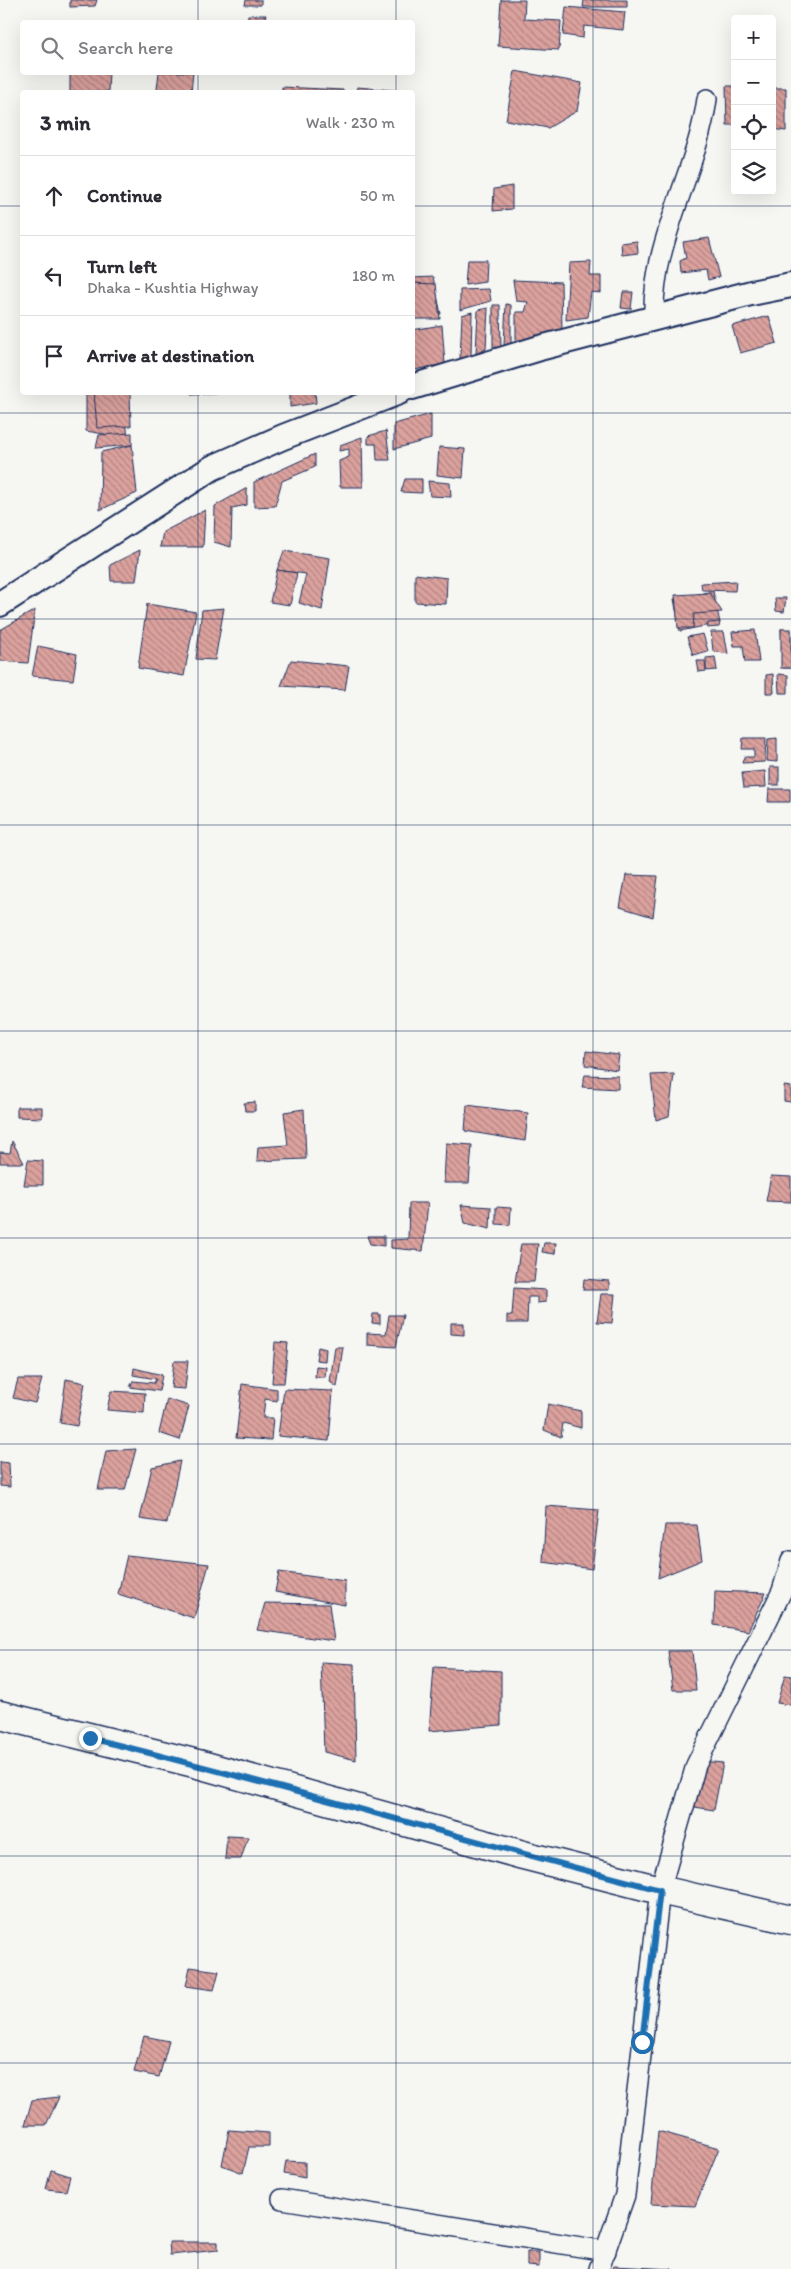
<!DOCTYPE html>
<meta charset="utf-8">
<style>
body{margin:0;font-family:Itim,sans-serif;background:#f7f7f7;color:#2b2b33}
.controls{position:absolute;right:15px;top:15px;display:grid;overflow:hidden;border-radius:5px;box-shadow:0 5px 20px #0002}
.controls button{width:45px;height:45px;display:grid;place-items:center;padding:0;border:0;border-bottom:1px solid #e1e1e2;background:#fff;color:#2b2b33;font:25px sans-serif}
.stop{position:absolute;width:15px;height:15px;margin:-11px;border:4px solid #1f6fb2;border-radius:50%;background:#fff}
.stop.end{background:#1f6fb2;border-color:#fff;box-shadow:0 1px 5px #0008}
.list{margin:0;padding:0;list-style:none}
h2{display:flex;justify-content:space-between;align-items:center;height:65px;margin:0;padding:0 20px;font-size:21px}
h2 small{font-size:16px;font-weight:400;color:#7c7c81}
.list li{display:grid;grid-template-columns:32px 1fr auto;gap:15px;align-items:center;box-sizing:border-box;height:80px;padding:0 20px;border-top:1px solid #e1e1e2}
.list b{display:block;font-size:19px;white-space:nowrap}
.list p{margin:0;font-size:16px;white-space:nowrap;color:#7c7c81}
.list em{font-size:16px;font-style:normal;color:#7c7c81}
.icon{flex:none;width:28px;height:28px;fill:none;stroke:currentColor;stroke-width:2;stroke-linecap:round;stroke-linejoin:round}
.map{position:relative;flex:none;width:791px;height:2269px;overflow:hidden}
.search{position:absolute;background:#fff;box-shadow:0 5px 20px #0002;left:20px;top:20px;width:395px;height:55px;display:flex;align-items:center;gap:12px;box-sizing:border-box;padding:0 18px;border-radius:5px;color:#7c7c81;font-size:19px}
.panel{position:absolute;background:#fff;box-shadow:0 5px 20px #0002;left:20px;top:90px;width:395px;height:305px;border-radius:5px}
.map>svg:first-child{display:block}
.building{fill:url(#building-back-hatch);stroke:#1b2f5e}
.lines{fill:none;stroke-linecap:round;stroke-linejoin:round}
.minor-casing{stroke:#1b2f5e;stroke-width:22}
.tertiary-casing{stroke:#1b2f5e;stroke-width:28}
.primary-casing{stroke:#1b2f5e;stroke-width:31}
.minor{stroke:#f6f6f2;stroke-width:19}
.tertiary{stroke:#f6f6f2;stroke-width:24}
.primary{stroke:#f6f6f2;stroke-width:28}
.route{stroke:#1f6fb2;stroke-width:6}
.grid{fill:none;stroke:#1b2f5e;stroke-width:1;stroke-opacity:0.55}
</style>
<div class="map">
<svg width="791" height="2269" viewBox="0 0 791 2269">
<defs>
<pattern id="building-back-hatch" width="6" height="6" patternUnits="userSpaceOnUse" patternTransform="scale(1.25)"><rect width="6" height="6" fill="#dba19d"/><path d="M-1 5l2 2M0 0l6 6M5-1l2 2" fill="none" stroke="#b18483"/></pattern>
</defs>
<rect width="100%" height="100%" fill="#f6f6f2"/>
<filter id="ink" filterUnits="userSpaceOnUse"><feTurbulence type="fractalNoise" baseFrequency=".02" numOctaves="2"/><feDisplacementMap in="SourceGraphic" scale="10" xChannelSelector="R" yChannelSelector="G"/><feConvolveMatrix kernelMatrix="1 2 1 2 8 2 1 2 1" color-interpolation-filters="sRGB"/></filter>
<g filter="url(#ink)">
<!-- building -->
<g class="building">
<path d="M 70,0 L 97,0 L 95,6 L 70,7 Z"/>
<path d="M 246,0 L 261,0 L 261,5 L 245,5 Z"/>
<path d="M 501,0 L 525,0 L 524,19 L 561,21 L 559,50 L 498,46 Z"/>
<path d="M 584,0 L 627,0 L 627,7 L 583,7 Z"/>
<path d="M 566,7 L 625,12 L 623,30 L 584,26 L 583,38 L 563,35 Z"/>
<path d="M 248,15 L 266,15 L 264,22 L 247,22 Z"/>
<path d="M 515,71 L 582,83 L 577,111 L 548,128 L 506,120 Z"/>
<path d="M 70,72 L 109,72 L 108,92 L 70,92 Z"/>
<path d="M 159,72 L 193,72 L 191,92 L 157,89 Z"/>
<path d="M 726,86 L 735,86 L 735,125 L 727,125 Z"/>
<path d="M 282,87 L 343,90 L 343,92 L 282,92 Z"/>
<path d="M 357,87 L 403,91 L 403,92 L 356,92 Z"/>
<path d="M 772,88 L 786,88 L 786,131 L 772,129 Z"/>
<path d="M 512,186 L 512,209 L 493,211 L 494,189 Z"/>
<path d="M 709,238 L 719,277 L 708,280 L 706,270 L 681,273 L 680,261 L 686,258 L 683,242 Z"/>
<path d="M 637,241 L 638,253 L 622,255 L 621,243 Z"/>
<path d="M 467,260 L 486,260 L 485,282 L 465,285 Z"/>
<path d="M 591,262 L 590,276 L 601,276 L 601,293 L 591,292 L 588,317 L 566,320 L 569,263 Z"/>
<path d="M 433,277 L 441,314 L 412,314 L 412,278 Z"/>
<path d="M 513,280 L 561,282 L 562,330 L 516,341 L 516,312 L 525,312 L 528,302 L 516,301 Z"/>
<path d="M 412,283 L 436,284 L 440,319 L 412,319 Z"/>
<path d="M 489,289 L 491,301 L 460,310 L 460,290 Z"/>
<path d="M 623,292 L 633,292 L 631,309 L 621,308 Z"/>
<path d="M 506,304 L 511,305 L 511,344 L 504,345 Z"/>
<path d="M 493,305 L 500,305 L 501,349 L 493,349 Z"/>
<path d="M 488,308 L 486,349 L 476,354 L 478,310 Z"/>
<path d="M 472,312 L 471,356 L 460,359 L 462,315 Z"/>
<path d="M 769,316 L 777,343 L 740,353 L 732,326 Z"/>
<path d="M 442,325 L 445,364 L 414,370 L 412,330 Z"/>
<path d="M 86,392 L 123,392 L 128,438 L 86,431 Z"/>
<path d="M 94,392 L 130,392 L 131,426 L 97,428 Z"/>
<path d="M 191,392 L 233,392 L 191,394 Z"/>
<path d="M 290,392 L 315,392 L 316,403 L 290,407 Z"/>
<path d="M 431,414 L 431,439 L 394,449 L 394,424 Z"/>
<path d="M 386,431 L 390,460 L 377,460 L 376,444 L 368,444 L 368,436 Z"/>
<path d="M 132,433 L 132,445 L 96,448 L 99,435 Z"/>
<path d="M 362,437 L 363,487 L 340,487 L 339,461 L 349,457 L 349,449 L 339,451 L 340,445 Z"/>
<path d="M 132,445 L 137,493 L 100,510 L 101,452 Z"/>
<path d="M 439,447 L 465,449 L 463,478 L 437,475 Z"/>
<path d="M 315,454 L 315,467 L 282,481 L 275,506 L 254,507 L 254,482 Z"/>
<path d="M 405,479 L 422,479 L 422,493 L 401,492 Z"/>
<path d="M 428,481 L 450,483 L 451,497 L 430,496 Z"/>
<path d="M 247,488 L 247,505 L 232,508 L 231,547 L 214,542 L 215,506 Z"/>
<path d="M 205,510 L 203,547 L 160,547 L 163,532 Z"/>
<path d="M 140,550 L 136,581 L 111,581 L 110,565 Z"/>
<path d="M 284,551 L 330,558 L 322,610 L 299,603 L 306,574 L 277,570 Z"/>
<path d="M 277,570 L 297,573 L 290,605 L 270,602 Z"/>
<path d="M 415,574 L 447,578 L 446,604 L 415,602 Z"/>
<path d="M 736,581 L 735,591 L 702,590 L 701,583 Z"/>
<path d="M 713,591 L 720,623 L 680,631 L 674,599 Z"/>
<path d="M 710,593 L 722,612 L 694,614 L 693,628 L 678,628 L 675,595 Z"/>
<path d="M 775,598 L 786,598 L 784,612 L 776,611 Z"/>
<path d="M 147,604 L 196,612 L 184,676 L 138,668 Z"/>
<path d="M 224,608 L 215,660 L 196,659 L 202,610 Z"/>
<path d="M 35,610 L 28,663 L 0,661 L 0,630 Z"/>
<path d="M 720,622 L 719,627 L 707,628 L 708,623 Z"/>
<path d="M 781,629 L 791,630 L 791,668 L 783,668 Z"/>
<rect x="781" y="629" width="10" height="39"/>
<path d="M 755,630 L 759,662 L 745,662 L 743,646 L 734,646 L 732,632 Z"/>
<path d="M 711,632 L 724,632 L 728,654 L 713,651 Z"/>
<path d="M 703,634 L 708,651 L 693,655 L 687,637 Z"/>
<path d="M 38,646 L 77,654 L 73,680 L 32,676 Z"/>
<path d="M 715,657 L 717,670 L 706,671 L 706,658 Z"/>
<path d="M 291,660 L 349,666 L 345,690 L 281,686 Z"/>
<path d="M 697,661 L 705,661 L 706,671 L 699,672 Z"/>
<path d="M 773,674 L 774,693 L 766,693 L 766,675 Z"/>
<path d="M 778,674 L 788,675 L 788,693 L 779,693 Z"/>
<path d="M 743,738 L 766,738 L 765,762 L 742,763 L 744,757 L 754,757 L 754,749 L 742,749 Z"/>
<path d="M 777,738 L 777,762 L 767,761 L 768,739 Z"/>
<rect x="770" y="767" width="9" height="18"/>
<path d="M 765,771 L 766,787 L 744,788 L 742,773 Z"/>
<path d="M 769,789 L 790,789 L 790,802 L 768,802 Z"/>
<path d="M 626,875 L 658,876 L 653,917 L 620,907 Z"/>
<path d="M 586,1051 L 619,1055 L 617,1070 L 585,1065 Z"/>
<path d="M 674,1074 L 669,1116 L 656,1120 L 651,1075 Z"/>
<path d="M 585,1075 L 618,1076 L 618,1089 L 582,1087 Z"/>
<path d="M 784,1086 L 791,1087 L 791,1102 L 784,1101 Z"/>
<path d="M 255,1102 L 255,1111 L 245,1111 L 244,1103 Z"/>
<path d="M 467,1105 L 528,1113 L 525,1141 L 465,1131 Z"/>
<path d="M 17,1107 L 42,1107 L 42,1118 L 17,1117 Z"/>
<path d="M 304,1109 L 306,1159 L 257,1161 L 258,1147 L 288,1145 L 284,1112 Z"/>
<path d="M 12,1141 L 24,1163 L 0,1163 L 0,1152 L 10,1153 Z"/>
<path d="M 446,1143 L 472,1145 L 469,1183 L 444,1183 Z"/>
<path d="M 28,1160 L 43,1161 L 43,1185 L 24,1185 Z"/>
<path d="M 771,1176 L 791,1177 L 791,1202 L 766,1201 Z"/>
<path d="M 409,1203 L 428,1203 L 423,1251 L 391,1248 L 391,1240 L 408,1239 Z"/>
<path d="M 461,1205 L 491,1207 L 490,1229 L 465,1223 Z"/>
<path d="M 496,1207 L 511,1208 L 510,1225 L 496,1224 Z"/>
<path d="M 367,1236 L 384,1236 L 384,1246 L 370,1244 Z"/>
<path d="M 544,1243 L 556,1243 L 555,1254 L 542,1252 Z"/>
<path d="M 521,1244 L 538,1244 L 534,1282 L 515,1282 Z"/>
<path d="M 584,1279 L 609,1281 L 609,1290 L 583,1290 Z"/>
<path d="M 514,1288 L 546,1290 L 546,1302 L 537,1303 L 537,1297 L 528,1297 L 527,1323 L 507,1323 L 507,1315 L 512,1316 Z"/>
<path d="M 601,1294 L 615,1294 L 612,1323 L 597,1322 Z"/>
<path d="M 373,1314 L 380,1314 L 380,1324 L 372,1323 Z"/>
<path d="M 389,1315 L 403,1315 L 396,1347 L 367,1345 L 367,1333 L 386,1334 Z"/>
<path d="M 451,1323 L 464,1323 L 464,1335 L 451,1334 Z"/>
<path d="M 275,1342 L 288,1343 L 284,1383 L 272,1383 Z"/>
<path d="M 318,1347 L 326,1349 L 325,1361 L 316,1360 Z"/>
<path d="M 335,1347 L 343,1347 L 337,1387 L 330,1382 Z"/>
<path d="M 174,1361 L 188,1361 L 185,1389 L 171,1388 Z"/>
<path d="M 316,1366 L 326,1367 L 325,1377 L 315,1377 Z"/>
<path d="M 134,1368 L 162,1375 L 159,1391 L 130,1387 L 133,1381 L 154,1383 L 156,1379 L 133,1375 Z"/>
<path d="M 18,1379 L 42,1379 L 35,1403 L 13,1398 Z"/>
<path d="M 66,1379 L 85,1383 L 77,1426 L 60,1423 Z"/>
<path d="M 242,1384 L 277,1389 L 277,1401 L 265,1399 L 263,1418 L 273,1418 L 271,1440 L 236,1438 Z"/>
<path d="M 284,1389 L 333,1391 L 329,1441 L 278,1436 Z"/>
<path d="M 111,1391 L 145,1393 L 144,1413 L 107,1410 Z"/>
<path d="M 167,1399 L 189,1406 L 180,1440 L 159,1433 Z"/>
<path d="M 548,1404 L 581,1411 L 581,1428 L 563,1423 L 561,1437 L 544,1430 Z"/>
<path d="M 136,1449 L 125,1490 L 98,1490 L 106,1451 Z"/>
<path d="M 180,1461 L 167,1523 L 140,1519 L 152,1467 Z"/>
<path d="M 0,1462 L 9,1463 L 10,1487 L 0,1486 Z"/>
<path d="M 546,1506 L 599,1510 L 592,1569 L 543,1562 Z"/>
<path d="M 665,1525 L 697,1525 L 702,1560 L 658,1578 Z"/>
<path d="M 127,1555 L 209,1564 L 194,1618 L 118,1594 Z"/>
<path d="M 279,1572 L 345,1581 L 345,1605 L 275,1592 Z"/>
<path d="M 715,1591 L 766,1593 L 748,1631 L 714,1625 Z"/>
<path d="M 265,1603 L 329,1604 L 334,1641 L 257,1630 Z"/>
<path d="M 668,1651 L 692,1651 L 696,1690 L 673,1690 Z"/>
<path d="M 321,1662 L 354,1664 L 356,1760 L 324,1752 Z"/>
<path d="M 434,1667 L 501,1671 L 501,1725 L 429,1731 Z"/>
<path d="M 785,1675 L 791,1676 L 791,1705 L 777,1703 Z"/>
<path d="M 702,1761 L 723,1763 L 714,1810 L 688,1806 Z"/>
<path d="M 227,1836 L 248,1837 L 241,1859 L 225,1859 Z"/>
<path d="M 190,1967 L 219,1971 L 214,1990 L 186,1986 Z"/>
<path d="M 144,2036 L 169,2041 L 159,2077 L 134,2072 Z"/>
<path d="M 59,2097 L 46,2125 L 25,2125 L 32,2100 Z"/>
<path d="M 229,2130 L 269,2133 L 269,2147 L 249,2147 L 243,2173 L 222,2165 Z"/>
<path d="M 658,2131 L 719,2148 L 695,2206 L 651,2204 Z"/>
<path d="M 286,2161 L 305,2162 L 305,2178 L 284,2174 Z"/>
<path d="M 51,2170 L 70,2176 L 66,2191 L 46,2189 Z"/>
<path d="M 169,2242 L 218,2242 L 218,2250 L 170,2255 Z"/>
<path d="M 527,2252 L 539,2252 L 539,2267 L 527,2266 Z"/>
<path d="M 614,2266 L 672,2269 L 613,2269 Z"/>
</g>
<g class="lines">
<defs>
<g id="minor">
<path d="M 654,318 C 651,242 697,173 707,99"/>
<path d="M 282,2199 L 606,2251"/>
<path d="M 599,2269 L 625,2195 L 660,1890 L 696,1765 L 782,1591 L 791,1561"/>
</g>
<g id="tertiary">
<path d="M 412,387 L 540,348 L 751,293 L 791,285"/>
<path d="M 0,604 L 212,468 L 283,437 L 399,392"/>
</g>
<path id="primary" d="M 0,1715 L 198,1764 L 523,1855 L 660,1890 L 791,1920"/>
</defs>
<!-- minor casing -->
<use href="#minor" class="minor-casing"/>
<!-- tertiary casing -->
<use href="#tertiary" class="tertiary-casing"/>
<!-- primary casing -->
<use href="#primary" class="primary-casing"/>
<!-- minor -->
<use href="#minor" class="minor"/>
<!-- tertiary -->
<use href="#tertiary" class="tertiary"/>
<!-- primary -->
<use href="#primary" class="primary"/>
</g>
</g>
<g class="lines" filter="url(#ink)">
<!-- route -->
<path class="route" d="M 90,1738 C 281,1785 470,1841 660,1890 L 642,2042"/>
</g>
<!-- grid -->
<path class="grid" d="M 198,0 L 198,22M 396,0 L 396,22M 593,0 L 593,2269M 198,72 L 198,92M 396,72 L 396,92M 0,206 L 22,206M 412,206 L 791,206M 198,392 L 198,2269M 396,392 L 396,2269M 0,413 L 791,413M 0,619 L 791,619M 0,825 L 791,825M 0,1031 L 791,1031M 0,1238 L 791,1238M 0,1444 L 791,1444M 0,1650 L 791,1650M 0,1856 L 791,1856M 0,2063 L 791,2063"/>
</svg>
<div class="controls">
<button>+</button>
<button>−</button>
<button><svg class="icon" aria-label="locate" viewBox="0 0 24 24"><circle cx="12" cy="12" r="6"/><path d="M12 2v4M12 18v4M2 12h4M18 12h4"/></svg></button>
<button><svg class="icon" aria-label="layers" viewBox="0 0 24 24"><path d="M12 4l9 5-9 5-9-5zM3 14l9 5 9-5"/></svg></button>
</div>
<div class="stop" style="left:642px;top:2042px"></div>
<div class="stop end" style="left:90px;top:1738px"></div>
<div class="search"><svg class="icon" aria-label="search" viewBox="0 0 24 24"><circle cx="10" cy="10" r="6"/><path d="M15 15l6 6"/></svg>Search here</div>
<section class="panel">
<h2>3 min<small>Walk · 230 m</small></h2>
<ul class="list">
<li><svg class="icon" aria-label="ahead" viewBox="0 0 24 24"><path d="M12 20V5M6 11l6-6 6 6"/></svg><div><b>Continue</b></div><em>50 m</em></li>
<li><svg class="icon" aria-label="left" viewBox="0 0 24 24"><path d="M17 20v-9H6M10 6l-5 5 5 5"/></svg><div><b>Turn left</b><p>Dhaka - Kushtia Highway</p></div><em>180 m</em></li>
<li><svg class="icon" aria-label="arrive" viewBox="0 0 24 24"><path d="M6 21V4h12l-3 4 3 4H6"/></svg><div><b>Arrive at destination</b></div></li>
</ul>
</section>
</div>
